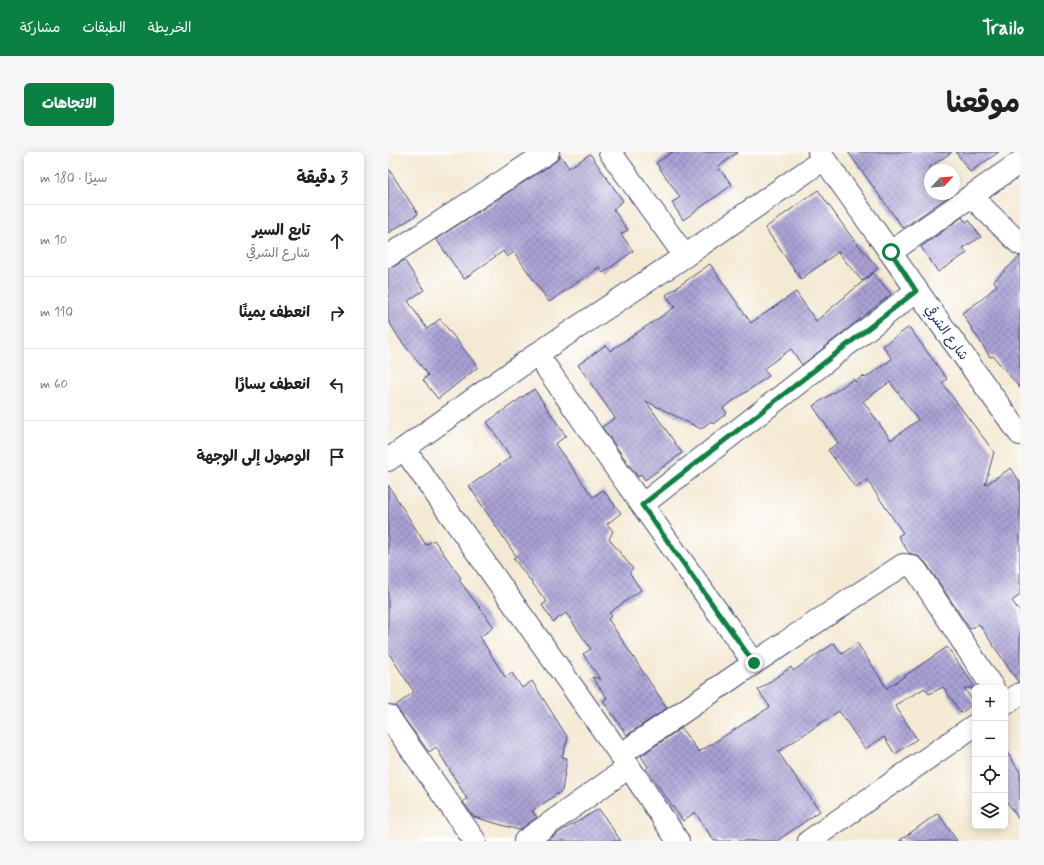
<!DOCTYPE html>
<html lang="ar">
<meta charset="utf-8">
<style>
body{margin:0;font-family:Mynerve,"Playpen Sans Arabic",sans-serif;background:#f6f6f6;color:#202124;direction:rtl}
.controls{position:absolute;right:12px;bottom:12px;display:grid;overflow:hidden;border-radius:6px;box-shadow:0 2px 10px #0003}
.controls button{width:36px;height:36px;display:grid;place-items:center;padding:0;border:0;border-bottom:1px solid #e0e0e0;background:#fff;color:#202124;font:20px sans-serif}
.compass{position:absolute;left:536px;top:12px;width:36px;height:36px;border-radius:50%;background:#fff;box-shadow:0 2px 10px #0003;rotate:64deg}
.stop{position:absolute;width:12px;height:12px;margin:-9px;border:3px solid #0b8043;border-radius:50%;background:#fff}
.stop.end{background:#0b8043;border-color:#fff;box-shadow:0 1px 4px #0008}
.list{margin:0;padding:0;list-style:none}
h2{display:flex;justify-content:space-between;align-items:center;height:52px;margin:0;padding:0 16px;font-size:17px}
h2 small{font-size:13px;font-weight:400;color:#757577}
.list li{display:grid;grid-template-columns:26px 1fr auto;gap:12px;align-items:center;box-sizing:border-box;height:72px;padding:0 16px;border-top:1px solid #e0e0e0}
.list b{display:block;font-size:15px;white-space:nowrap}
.list p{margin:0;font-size:13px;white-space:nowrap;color:#757577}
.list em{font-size:13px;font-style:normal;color:#757577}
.icon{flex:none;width:22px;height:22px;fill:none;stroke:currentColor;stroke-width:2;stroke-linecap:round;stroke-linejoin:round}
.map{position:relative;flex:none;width:632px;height:689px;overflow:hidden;direction:ltr;border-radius:6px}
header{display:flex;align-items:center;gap:24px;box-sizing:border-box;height:56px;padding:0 20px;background:#0b8043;color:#fff}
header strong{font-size:19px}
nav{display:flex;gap:22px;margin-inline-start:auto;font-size:14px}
.intro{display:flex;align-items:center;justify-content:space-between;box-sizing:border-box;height:96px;padding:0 24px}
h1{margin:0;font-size:28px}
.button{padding:10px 18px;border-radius:6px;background:#0b8043;color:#fff;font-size:14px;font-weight:700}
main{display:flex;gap:24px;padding:0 24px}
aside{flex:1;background:#fff;border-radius:6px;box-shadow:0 2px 10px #0003}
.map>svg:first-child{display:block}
.building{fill:url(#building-cross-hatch);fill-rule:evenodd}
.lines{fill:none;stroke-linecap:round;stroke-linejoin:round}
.minor-casing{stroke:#3c4b70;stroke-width:24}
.minor{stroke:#fff;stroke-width:22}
.route{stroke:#0b8043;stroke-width:5}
.labels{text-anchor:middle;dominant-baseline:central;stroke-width:3;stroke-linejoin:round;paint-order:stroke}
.street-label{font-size:13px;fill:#1b2f5e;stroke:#fff}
</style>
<header>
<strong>Trailo</strong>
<nav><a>الخريطة</a><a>الطبقات</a><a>مشاركة</a></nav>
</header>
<div class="intro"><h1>موقعنا</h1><a class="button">الاتجاهات</a></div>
<main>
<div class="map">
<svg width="632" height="689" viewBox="0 0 632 689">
<defs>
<pattern id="building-cross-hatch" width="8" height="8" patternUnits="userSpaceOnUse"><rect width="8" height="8" fill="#aaa1d4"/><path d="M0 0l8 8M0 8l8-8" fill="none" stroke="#8a84af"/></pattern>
</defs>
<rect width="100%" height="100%" fill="#fff"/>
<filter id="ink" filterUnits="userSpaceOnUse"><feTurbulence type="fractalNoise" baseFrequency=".025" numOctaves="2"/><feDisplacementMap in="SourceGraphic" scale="8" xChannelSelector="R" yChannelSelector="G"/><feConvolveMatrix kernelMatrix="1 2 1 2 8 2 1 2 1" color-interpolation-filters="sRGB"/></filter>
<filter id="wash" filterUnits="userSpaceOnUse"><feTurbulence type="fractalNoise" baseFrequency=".012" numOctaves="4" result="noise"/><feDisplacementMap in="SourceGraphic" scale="16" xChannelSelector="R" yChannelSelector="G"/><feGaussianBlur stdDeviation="0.9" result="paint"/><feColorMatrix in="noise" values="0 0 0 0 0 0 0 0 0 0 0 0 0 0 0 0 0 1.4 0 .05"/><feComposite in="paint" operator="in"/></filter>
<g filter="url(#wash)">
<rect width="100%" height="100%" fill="#f4e9d3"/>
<g id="blocks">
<!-- building -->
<g class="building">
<path d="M 284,0 L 350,0 L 330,15 L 344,33 L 295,68 L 284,51 L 292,45 L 268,11 Z"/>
<path d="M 460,0 L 564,0 L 542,15 L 542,42 L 558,42 L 560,45 L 515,76 Z"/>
<path d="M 568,0 L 611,0 L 582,20 Z"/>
<path d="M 202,2 L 235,49 L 225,57 L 240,78 L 233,82 L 245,99 L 215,121 L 211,115 L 161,150 L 126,100 L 119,105 L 115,99 L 76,127 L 48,87 L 167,10 L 171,6 L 172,3 L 181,16 Z"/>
<path d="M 0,16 L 30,62 L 0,81 Z"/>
<path d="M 430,38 L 462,83 L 490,116 L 474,129 L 450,100 L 413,127 L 377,76 Z"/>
<path d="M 574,65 L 578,70 L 581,68 L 593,85 L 575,96 L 579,101 L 550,120 L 533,95 Z"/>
<path d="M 632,104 L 632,236 L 605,204 L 602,205 L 574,161 L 593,148 L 609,133 L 606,129 Z"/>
<path d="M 16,108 L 36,138 L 20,149 L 39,177 L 52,167 L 90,215 L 50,247 L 35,228 L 40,223 L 11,186 L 0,168 L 0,116 L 7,114 Z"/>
<path d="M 322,112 L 363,171 L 408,140 L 428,169 L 485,121 L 503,142 L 414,213 L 403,197 L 375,217 L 381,224 L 335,256 L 339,261 L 325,272 L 323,269 L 313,277 L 258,249 L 294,301 L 257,328 L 253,322 L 250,325 L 214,275 L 227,266 L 190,213 L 218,193 L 222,199 L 287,155 L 278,143 Z"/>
<path d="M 521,175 L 559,227 L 554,231 L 606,300 L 597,333 L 623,316 L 632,330 L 632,443 L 624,449 L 632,460 L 632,530 L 630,530 L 591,472 L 582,477 L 538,411 L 530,404 L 521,401 L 510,384 L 515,381 L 479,328 L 468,336 L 440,298 L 450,291 L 425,254 L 466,227 L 467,230 L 475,224 L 477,226 L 504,207 L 495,194 ZM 502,230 L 530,268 L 503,288 L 475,249 Z"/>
<path d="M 146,237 L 178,284 L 167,292 L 205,345 L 215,338 L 233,361 L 219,372 L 225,379 L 221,387 L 245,417 L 241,420 L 253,438 L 221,461 L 224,464 L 220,467 L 279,556 L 239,583 L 215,549 L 219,546 L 204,525 L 212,527 L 195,502 L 203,497 L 178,461 L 165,470 L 154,453 L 159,450 L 125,406 L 128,404 L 81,334 L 123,305 L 99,270 Z"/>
<path d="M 0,333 L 38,393 L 46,388 L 73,426 L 71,428 L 106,475 L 92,485 L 117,525 L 124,521 L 134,536 L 144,529 L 180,586 L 174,605 L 179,606 L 174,639 L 144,659 L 149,665 L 131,678 L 86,665 L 75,650 L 79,647 L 48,595 L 41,600 L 7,554 L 26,540 L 0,500 Z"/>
<path d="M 446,491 L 454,502 L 469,491 L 499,536 L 559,495 L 588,536 L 576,536 L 586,551 L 573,561 L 555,535 L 541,542 L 537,536 L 507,553 L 529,587 L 507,602 L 496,585 L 477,597 L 451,559 L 390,600 L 432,659 L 389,689 L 326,689 L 307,660 L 295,669 L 258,617 L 260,615 L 253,604 L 293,576 L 311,600 L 382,555 L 370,538 L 403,515 L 405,519 Z"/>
<path d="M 617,598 L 632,620 L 632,669 L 617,647 Z"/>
<path d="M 211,657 L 233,689 L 159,689 L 175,678 Z"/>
<path d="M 550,661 L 569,689 L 511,689 Z"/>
</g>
</g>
</g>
<g filter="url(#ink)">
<use href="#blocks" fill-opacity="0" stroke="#3c4b70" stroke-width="1"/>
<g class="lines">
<defs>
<g id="minor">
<path d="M 222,0 L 297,104"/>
<path d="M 431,0 C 498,94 564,189 632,282"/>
<path d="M 583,44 L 632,92"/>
<path d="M 503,100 L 632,10"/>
<path d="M 0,104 L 160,0"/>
<path d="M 149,202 L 220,305 L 366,511"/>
<path d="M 16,297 L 241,615 L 290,689"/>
<path d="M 0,308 L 149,202 L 297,104 L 436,7"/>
<path d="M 254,353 L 528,139"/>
<path d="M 617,552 L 632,542"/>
<path d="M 0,564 L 87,689"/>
<path d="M 232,603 L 366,511 L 515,413 L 523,414 L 528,418 L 605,536"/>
<path d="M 137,689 L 241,615"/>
<path d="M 421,689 L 587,573"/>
</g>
</defs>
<!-- minor casing -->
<use href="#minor" class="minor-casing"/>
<!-- minor -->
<use href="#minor" class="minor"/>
</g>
</g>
<g class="lines" filter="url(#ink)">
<!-- route -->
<path class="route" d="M 366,511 L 254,353 L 528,139 L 503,100"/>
</g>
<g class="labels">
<!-- street labels -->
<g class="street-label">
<text transform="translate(558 181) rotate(54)">شارع الشرقي</text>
</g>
</g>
</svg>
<div class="controls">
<button>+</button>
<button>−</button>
<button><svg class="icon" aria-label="locate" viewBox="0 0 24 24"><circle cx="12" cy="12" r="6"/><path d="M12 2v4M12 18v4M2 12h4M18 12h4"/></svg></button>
<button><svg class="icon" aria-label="layers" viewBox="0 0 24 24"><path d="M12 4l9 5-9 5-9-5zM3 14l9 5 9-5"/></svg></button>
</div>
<svg class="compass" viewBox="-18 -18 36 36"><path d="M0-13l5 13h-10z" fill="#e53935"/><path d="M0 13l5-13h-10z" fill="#757577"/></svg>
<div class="stop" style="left:503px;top:100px"></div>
<div class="stop end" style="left:366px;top:511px"></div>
</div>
<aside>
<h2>3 دقيقة<small>سيرًا · 180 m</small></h2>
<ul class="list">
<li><svg class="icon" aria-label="ahead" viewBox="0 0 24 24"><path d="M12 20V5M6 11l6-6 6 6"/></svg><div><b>تابع السير</b><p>شارع الشرقي</p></div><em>10 m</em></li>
<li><svg class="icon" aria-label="right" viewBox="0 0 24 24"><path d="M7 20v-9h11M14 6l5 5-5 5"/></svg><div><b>انعطف يمينًا</b></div><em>110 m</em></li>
<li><svg class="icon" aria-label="left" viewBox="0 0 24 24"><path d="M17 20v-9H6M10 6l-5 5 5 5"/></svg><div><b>انعطف يسارًا</b></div><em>60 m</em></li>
<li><svg class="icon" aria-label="arrive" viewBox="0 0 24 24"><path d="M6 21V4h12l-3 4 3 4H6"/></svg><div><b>الوصول إلى الوجهة</b></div></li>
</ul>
</aside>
</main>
